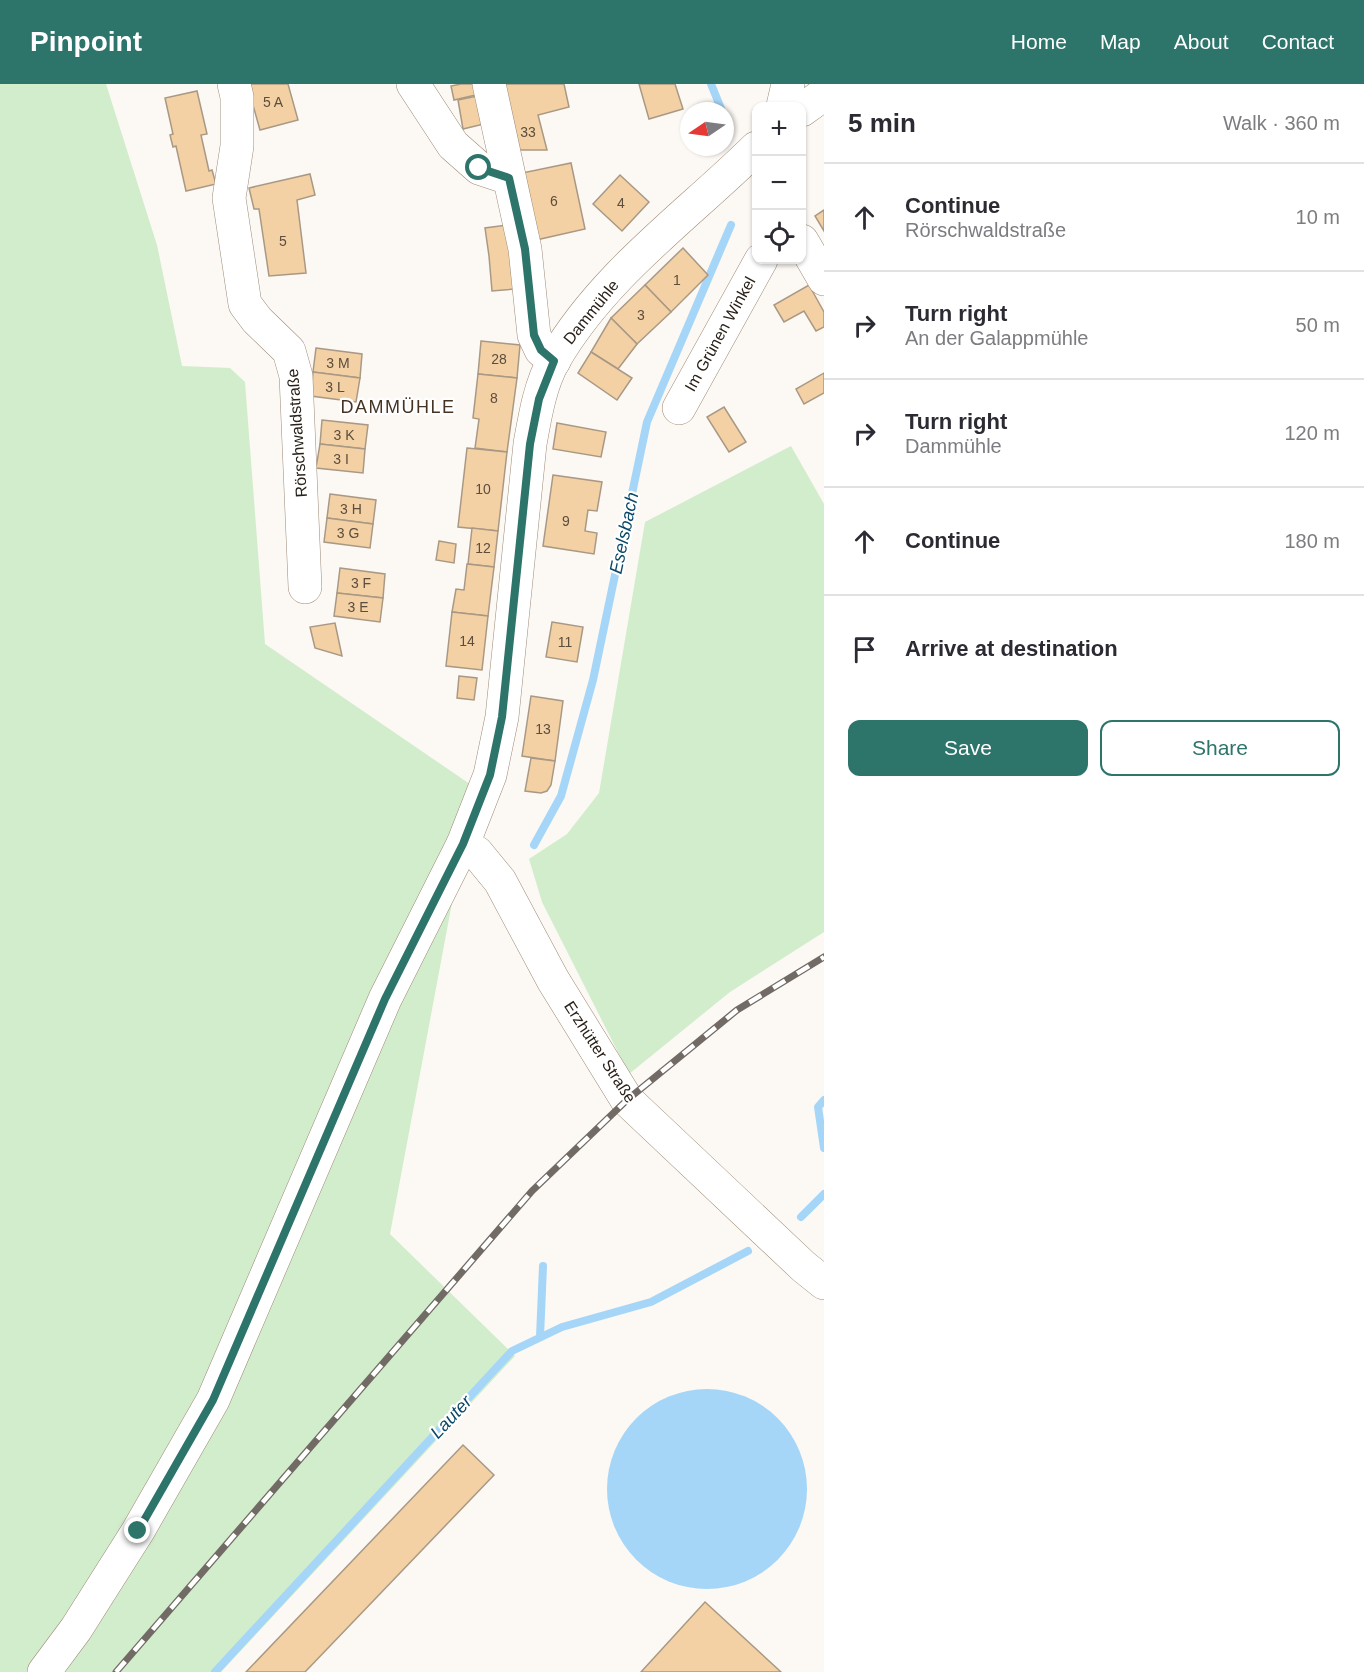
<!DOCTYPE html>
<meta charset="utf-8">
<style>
body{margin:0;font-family:Arial,sans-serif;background:#f7f7f7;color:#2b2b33}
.controls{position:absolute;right:18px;top:18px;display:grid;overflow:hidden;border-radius:12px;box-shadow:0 2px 4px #0004}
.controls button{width:54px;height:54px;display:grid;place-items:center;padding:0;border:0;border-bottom:2px solid #e1e1e2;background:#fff;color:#2b2b33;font:30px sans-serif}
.compass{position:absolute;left:680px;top:18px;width:54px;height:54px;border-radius:50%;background:#fff;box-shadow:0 2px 4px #0004;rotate:257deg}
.stop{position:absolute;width:18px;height:18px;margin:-14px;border:4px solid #2d746a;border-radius:50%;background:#fff}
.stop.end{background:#2d746a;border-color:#fff;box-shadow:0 2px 6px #0008}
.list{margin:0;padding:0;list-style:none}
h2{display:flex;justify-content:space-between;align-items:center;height:78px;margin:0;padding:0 24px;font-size:26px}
h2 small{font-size:20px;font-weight:400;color:#7c7c81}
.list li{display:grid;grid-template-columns:39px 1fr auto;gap:18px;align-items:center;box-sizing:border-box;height:108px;padding:0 24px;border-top:2px solid #e1e1e2}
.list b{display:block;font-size:22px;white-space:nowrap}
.list p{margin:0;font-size:20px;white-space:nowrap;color:#7c7c81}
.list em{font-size:20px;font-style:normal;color:#7c7c81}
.actions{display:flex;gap:12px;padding:18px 24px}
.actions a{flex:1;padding:14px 0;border:2px solid #2d746a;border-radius:12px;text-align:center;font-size:21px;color:#2d746a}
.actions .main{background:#2d746a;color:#fff}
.icon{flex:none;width:33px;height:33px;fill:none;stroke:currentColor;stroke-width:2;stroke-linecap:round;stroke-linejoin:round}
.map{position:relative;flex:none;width:824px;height:1588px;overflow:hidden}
header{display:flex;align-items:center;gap:36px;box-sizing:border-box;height:84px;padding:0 30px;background:#2d746a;color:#fff}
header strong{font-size:28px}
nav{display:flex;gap:33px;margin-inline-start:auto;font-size:21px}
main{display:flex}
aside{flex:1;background:#fff}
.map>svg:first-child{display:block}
.green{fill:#d2edcb}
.water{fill:#a5d6f8}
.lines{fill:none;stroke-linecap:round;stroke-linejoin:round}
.stream{stroke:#a5d6f8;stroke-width:8}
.building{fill:#f3d1a5;stroke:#a99984;stroke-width:1.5}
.minor-casing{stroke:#9d8a77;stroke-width:34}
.minor{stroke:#fff;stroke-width:33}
.rail-casing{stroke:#726b65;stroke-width:7}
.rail{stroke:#fff;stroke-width:4.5;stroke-dasharray:14;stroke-linecap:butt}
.route{stroke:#2d746a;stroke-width:8}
.labels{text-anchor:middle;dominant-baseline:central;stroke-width:4.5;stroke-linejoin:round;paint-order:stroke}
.number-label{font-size:14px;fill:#5c4d3d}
.street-label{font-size:16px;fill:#29211a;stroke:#fff}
.neighbourhood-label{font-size:18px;letter-spacing:1.5px;fill:#453424;stroke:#fff}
.water-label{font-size:18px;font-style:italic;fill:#094767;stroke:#fff}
</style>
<header>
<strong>Pinpoint</strong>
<nav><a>Home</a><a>Map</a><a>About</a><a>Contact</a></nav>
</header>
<main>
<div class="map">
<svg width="824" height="1588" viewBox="0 0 824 1588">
<rect width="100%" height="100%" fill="#fcf8f4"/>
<!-- green -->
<g class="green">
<path d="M 0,0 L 106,0 L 157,161 L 182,282 L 230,284 L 245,298 L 265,560 L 483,709 L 463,760 L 390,1150 L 515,1272 L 221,1588 L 0,1588 Z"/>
<path d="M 791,362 L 824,420 L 824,848 L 730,908 L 629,990 L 542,818 L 529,775 L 567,750 L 599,709 L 645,438 Z"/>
</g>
<!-- water -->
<circle class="water" cx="707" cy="1405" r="100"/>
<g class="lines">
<!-- stream -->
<g class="stream">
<path d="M 711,0 L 722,27"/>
<path d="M 534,761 L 561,712 L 593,596 L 647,338 L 731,141"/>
<path d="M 824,1016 L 818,1023 L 824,1064"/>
<path d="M 801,1133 L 824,1110"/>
<path d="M 540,1253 L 543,1182"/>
<path d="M 215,1588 L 512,1267 L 562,1243 L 651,1218 L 748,1167"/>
</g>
</g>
<!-- building -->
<g class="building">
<path d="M 247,0 L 288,0 L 298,36 L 260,46 Z"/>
<path d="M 461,0 L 478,0 L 480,10 L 454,16 L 451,2 Z"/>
<path d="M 504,0 L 564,0 L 569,23 L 538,31 L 547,66 L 519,66 Z"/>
<path d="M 639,0 L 675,0 L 683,25 L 649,35 Z"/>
<path d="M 197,7 L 207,50 L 201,51 L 209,87 L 212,86 L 216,100 L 186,107 L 176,62 L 173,63 L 170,51 L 173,50 L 165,14 Z"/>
<path d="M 482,11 L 488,39 L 463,45 L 458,16 Z"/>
<path d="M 571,79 L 585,145 L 536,156 L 522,89 Z"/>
<path d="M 310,90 L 315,111 L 297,116 L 306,189 L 269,192 L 259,125 L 254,125 L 249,104 Z"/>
<path d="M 620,91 L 649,118 L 622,147 L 593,120 Z"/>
<path d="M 824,126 L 824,147 L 815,132 Z"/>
<path d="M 507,141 L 515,205 L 492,207 L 489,172 L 485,144 Z"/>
<path d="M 683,164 L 708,191 L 671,228 L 645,201 Z"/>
<path d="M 645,201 L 671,228 L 637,260 L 611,234 Z"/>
<path d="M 809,201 L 824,228 L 824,243 L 816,247 L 804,227 L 784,238 L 774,221 Z"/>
<path d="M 611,234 L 637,260 L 618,285 L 591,268 Z"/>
<path d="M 481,257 L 520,261 L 517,294 L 478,290 Z"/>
<path d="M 316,264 L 362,270 L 360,294 L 313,288 Z"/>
<path d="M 591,268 L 632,294 L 617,316 L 578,289 Z"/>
<path d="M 313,288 L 360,294 L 356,318 L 311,312 Z"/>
<path d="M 824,289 L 824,309 L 804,320 L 796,305 Z"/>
<path d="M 478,290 L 517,294 L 507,368 L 475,364 L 479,335 L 473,334 Z"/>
<path d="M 724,323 L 746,358 L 729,368 L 707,333 Z"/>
<path d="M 322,336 L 368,341 L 365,365 L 320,360 Z"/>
<path d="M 557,339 L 606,348 L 601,373 L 553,365 Z"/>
<path d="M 320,360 L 365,365 L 363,389 L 316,384 Z"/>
<path d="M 467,364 L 507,368 L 498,447 L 458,443 Z"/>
<path d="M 553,391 L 602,398 L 597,427 L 588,426 L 585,447 L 597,449 L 594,470 L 543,462 Z"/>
<path d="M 330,410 L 376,416 L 373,440 L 327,434 Z"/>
<path d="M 327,434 L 373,440 L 370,464 L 324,458 Z"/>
<path d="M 472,444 L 498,447 L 494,483 L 468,480 Z"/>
<path d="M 439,457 L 456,460 L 454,479 L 436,476 Z"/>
<path d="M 467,480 L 494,483 L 488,532 L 452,528 L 456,505 L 464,506 Z"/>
<path d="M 340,484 L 385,490 L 383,514 L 337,509 Z"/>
<path d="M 337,509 L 383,514 L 380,538 L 334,532 Z"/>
<path d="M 452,528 L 488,532 L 482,586 L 446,582 Z"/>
<path d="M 552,538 L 583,543 L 577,578 L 546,573 Z"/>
<path d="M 335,539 L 342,572 L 315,564 L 310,543 Z"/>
<path d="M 459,592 L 477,594 L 474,616 L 457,614 Z"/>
<path d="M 531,612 L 563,617 L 555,677 L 522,672 Z"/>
<path d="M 531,674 L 555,677 L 551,701 L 547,707 L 541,709 L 525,707 Z"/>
<path d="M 463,1361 L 494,1391 L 305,1588 L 246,1588 Z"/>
<path d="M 705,1518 L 781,1588 L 641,1588 Z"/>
</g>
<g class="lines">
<defs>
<g id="minor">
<path d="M 234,0 L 237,13 L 237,62 L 229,114 L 245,220 L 257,236 L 289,267 L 296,292 L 305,503"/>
<path d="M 413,0 L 453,61 L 479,84 L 509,94"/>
<path d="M 489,0 L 525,165 L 534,251 L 541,266 L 554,277"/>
<path d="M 783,22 L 788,0"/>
<path d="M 802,26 L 824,10"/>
<path d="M 802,157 L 824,195"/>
<path d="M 679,324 L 761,176"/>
<path d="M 463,760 L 477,769 L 500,797 L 553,896 L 627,1016 L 804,1183 L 824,1199"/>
<path d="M 44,1588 L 76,1545 L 138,1447 L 213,1316 L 385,915 L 463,760 L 490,691 L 502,633 L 530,360 C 535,332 540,301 554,276 C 603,191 687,132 756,64"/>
</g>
</defs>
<!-- minor casing -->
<use href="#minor" class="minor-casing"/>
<!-- minor -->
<use href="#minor" class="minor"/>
<defs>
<path id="rail" d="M 116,1588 L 532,1107 L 627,1016 L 737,926 L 824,873"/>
</defs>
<!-- rail casing -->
<use href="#rail" class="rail-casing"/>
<!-- rail -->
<use href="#rail" class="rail"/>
</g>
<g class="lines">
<!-- route -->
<path class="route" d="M 138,1447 L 213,1316 L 385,915 L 463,760 L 490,691 L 502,633 L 530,360 L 539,315 L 554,277 L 541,266 L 534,251 L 525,165 L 509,94 L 479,84"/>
</g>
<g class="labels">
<!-- number labels -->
<g class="number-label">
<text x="273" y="18">5 A</text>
<text x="528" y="48">33</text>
<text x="554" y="117">6</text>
<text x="621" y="119">4</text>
<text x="283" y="157">5</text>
<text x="677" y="196">1</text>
<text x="641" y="231">3</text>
<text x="499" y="275">28</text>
<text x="338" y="279">3 M</text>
<text x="335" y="303">3 L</text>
<text x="494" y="314">8</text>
<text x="344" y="351">3 K</text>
<text x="341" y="375">3 I</text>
<text x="483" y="405">10</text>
<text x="351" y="425">3 H</text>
<text x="566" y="437">9</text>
<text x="348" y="449">3 G</text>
<text x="483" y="464">12</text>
<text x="361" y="499">3 F</text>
<text x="358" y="523">3 E</text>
<text x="467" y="557">14</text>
<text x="565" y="558">11</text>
<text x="543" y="645">13</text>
</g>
<!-- street labels -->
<g class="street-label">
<text transform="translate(591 228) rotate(-51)">Dammühle</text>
<text transform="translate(720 250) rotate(-61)">Im Grünen Winkel</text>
<text transform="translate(297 349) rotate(-94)">Rörschwaldstraße</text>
<text transform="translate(600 968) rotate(57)">Erzhütter Straße</text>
</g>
<!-- neighbourhood labels -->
<g class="neighbourhood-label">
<text x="398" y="323">DAMMÜHLE</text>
</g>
<!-- water labels -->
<g class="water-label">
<text transform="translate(624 449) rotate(-78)">Eselsbach</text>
<text transform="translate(451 1333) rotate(-47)">Lauter</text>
</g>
</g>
</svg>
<div class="controls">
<button>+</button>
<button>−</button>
<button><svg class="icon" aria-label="locate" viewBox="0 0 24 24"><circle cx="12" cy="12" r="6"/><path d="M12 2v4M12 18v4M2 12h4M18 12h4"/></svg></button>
</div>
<svg class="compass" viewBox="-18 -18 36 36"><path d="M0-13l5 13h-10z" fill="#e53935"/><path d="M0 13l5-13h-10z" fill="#7c7c81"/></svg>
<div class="stop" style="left:479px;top:84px"></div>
<div class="stop end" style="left:138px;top:1447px"></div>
</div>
<aside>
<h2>5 min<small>Walk · 360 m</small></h2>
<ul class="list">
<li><svg class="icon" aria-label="ahead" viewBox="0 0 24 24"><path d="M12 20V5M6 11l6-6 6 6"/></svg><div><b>Continue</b><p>Rörschwaldstraße</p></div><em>10 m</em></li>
<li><svg class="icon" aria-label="right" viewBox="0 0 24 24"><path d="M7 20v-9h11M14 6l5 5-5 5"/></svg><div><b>Turn right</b><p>An der Galappmühle</p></div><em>50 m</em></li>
<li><svg class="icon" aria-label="right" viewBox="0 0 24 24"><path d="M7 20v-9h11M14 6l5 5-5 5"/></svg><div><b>Turn right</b><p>Dammühle</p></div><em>120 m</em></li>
<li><svg class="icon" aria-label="ahead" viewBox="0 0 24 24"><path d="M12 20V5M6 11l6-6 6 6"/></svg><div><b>Continue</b></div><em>180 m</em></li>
<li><svg class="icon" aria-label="arrive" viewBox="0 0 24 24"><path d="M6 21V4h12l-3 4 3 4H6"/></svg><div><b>Arrive at destination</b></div></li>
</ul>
<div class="actions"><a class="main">Save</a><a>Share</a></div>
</aside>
</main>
